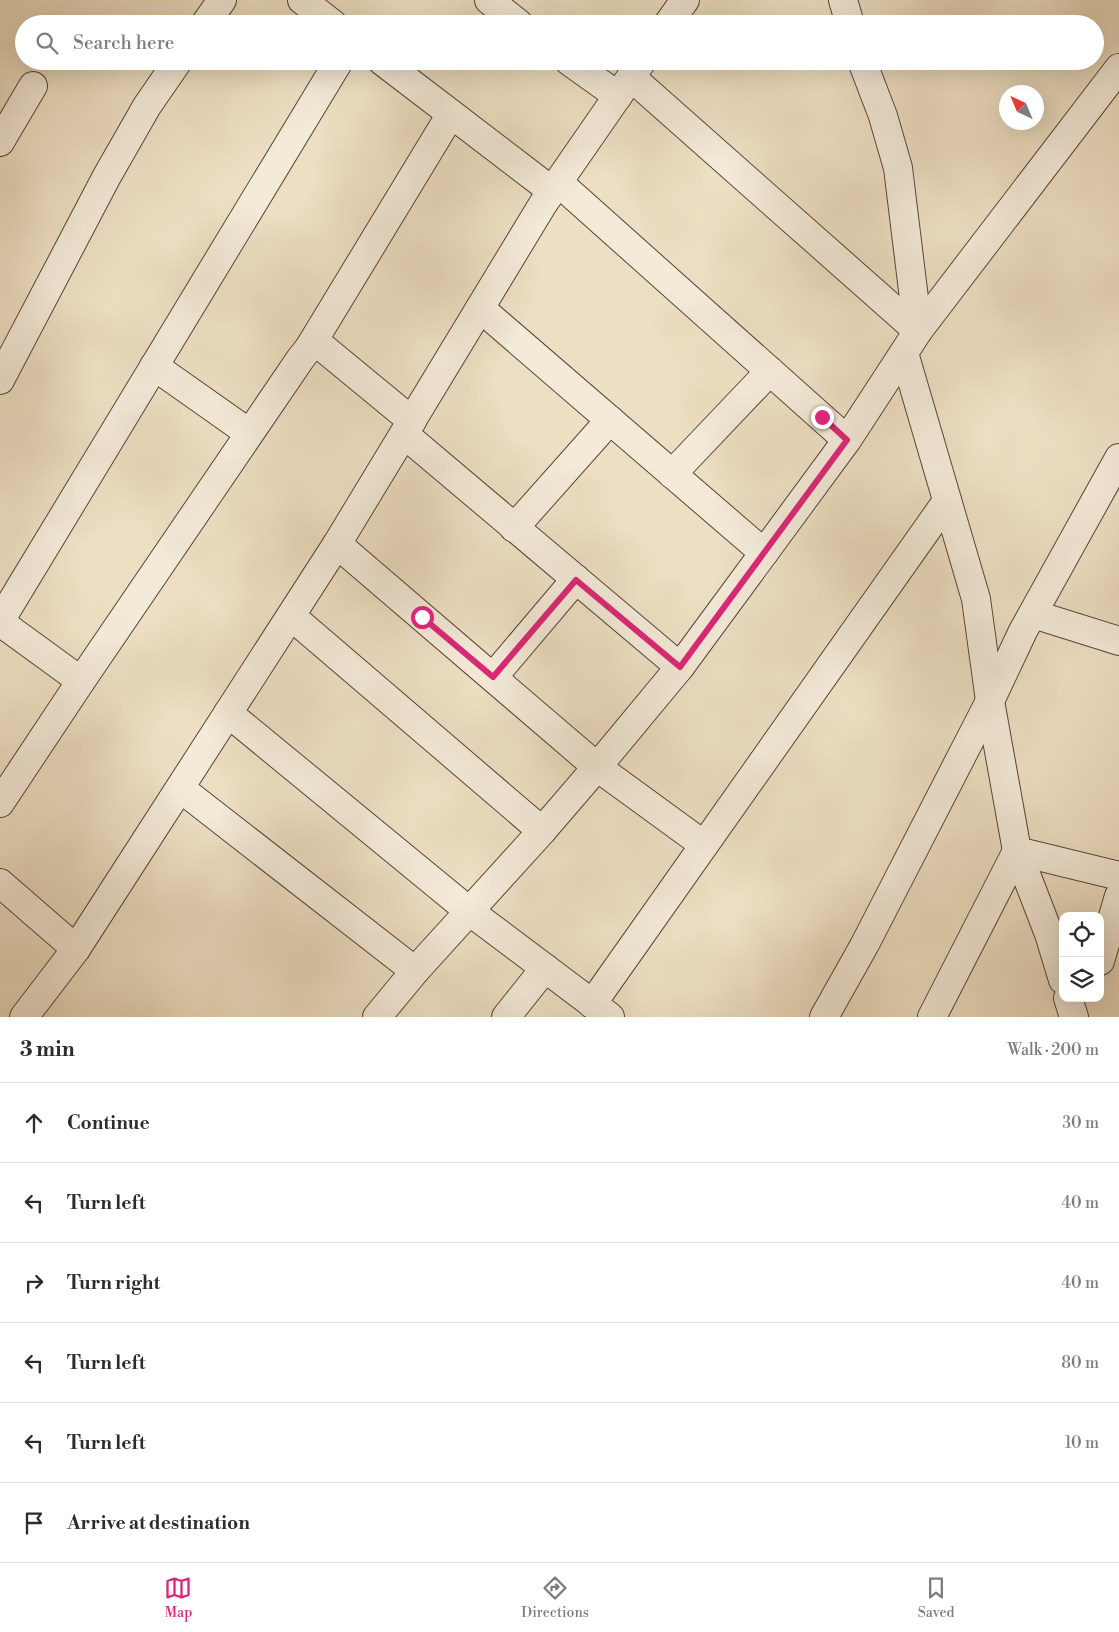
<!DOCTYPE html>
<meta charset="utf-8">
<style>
body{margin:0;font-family:"Libre Bodoni",serif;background:#f7f7f7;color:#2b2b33}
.controls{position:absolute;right:15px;bottom:15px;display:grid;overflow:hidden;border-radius:10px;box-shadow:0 5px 20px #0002}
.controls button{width:45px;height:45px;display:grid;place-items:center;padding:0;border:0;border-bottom:1px solid #e1e1e2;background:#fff;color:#2b2b33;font:25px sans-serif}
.compass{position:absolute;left:999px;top:85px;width:45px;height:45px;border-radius:50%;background:#fff;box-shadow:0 5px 20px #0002;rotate:316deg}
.stop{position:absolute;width:15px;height:15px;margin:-11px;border:4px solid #db2777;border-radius:50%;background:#fff}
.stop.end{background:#db2777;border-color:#fff;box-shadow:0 1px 5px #0008}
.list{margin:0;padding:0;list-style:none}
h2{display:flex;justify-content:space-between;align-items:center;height:65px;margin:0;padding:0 20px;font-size:21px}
h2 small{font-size:16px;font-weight:400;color:#7c7c81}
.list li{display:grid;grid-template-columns:32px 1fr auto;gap:15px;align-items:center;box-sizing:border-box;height:80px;padding:0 20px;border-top:1px solid #e1e1e2}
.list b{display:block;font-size:19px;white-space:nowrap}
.list em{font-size:16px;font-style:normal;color:#7c7c81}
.icon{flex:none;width:28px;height:28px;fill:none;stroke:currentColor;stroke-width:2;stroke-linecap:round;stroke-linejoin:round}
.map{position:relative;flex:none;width:1119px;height:1017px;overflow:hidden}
.search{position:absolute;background:#fff;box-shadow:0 5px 20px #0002;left:15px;right:15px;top:15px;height:55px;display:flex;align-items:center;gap:12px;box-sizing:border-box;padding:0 18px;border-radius:28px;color:#7c7c81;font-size:19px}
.sheet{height:545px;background:#fff}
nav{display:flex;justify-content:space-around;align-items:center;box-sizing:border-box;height:70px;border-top:1px solid #e1e1e2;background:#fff;font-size:14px;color:#7c7c81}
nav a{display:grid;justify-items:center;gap:2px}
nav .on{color:#db2777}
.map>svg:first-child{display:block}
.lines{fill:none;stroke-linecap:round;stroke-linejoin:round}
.minor-casing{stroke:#564539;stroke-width:30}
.minor{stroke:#f3ead8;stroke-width:28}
.route{stroke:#db2777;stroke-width:6}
</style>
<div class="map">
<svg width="1119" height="1017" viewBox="0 0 1119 1017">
<rect width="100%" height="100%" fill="#eddfc3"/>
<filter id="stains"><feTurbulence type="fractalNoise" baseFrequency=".004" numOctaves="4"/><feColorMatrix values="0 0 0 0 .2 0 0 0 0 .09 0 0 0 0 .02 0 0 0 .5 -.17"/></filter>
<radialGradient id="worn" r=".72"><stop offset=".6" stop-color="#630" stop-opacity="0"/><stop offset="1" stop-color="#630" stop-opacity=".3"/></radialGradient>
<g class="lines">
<defs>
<g id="minor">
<path d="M 302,0 L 333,24"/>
<path d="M 489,0 L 519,24"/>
<path d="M 843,0 L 850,24"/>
<path d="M 205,24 L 222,0"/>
<path d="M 668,24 L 685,0"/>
<path d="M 382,61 L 552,191"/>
<path d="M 569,61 L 618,96"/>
<path d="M 862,61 L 883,116 L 898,168 L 918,331"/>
<path d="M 631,77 L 918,331"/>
<path d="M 0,142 L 33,86"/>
<path d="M 558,182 L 847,440"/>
<path d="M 480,308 L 764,553"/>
<path d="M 309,348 L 451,114"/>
<path d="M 904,353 L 976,599 L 990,701 L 1017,851 L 1049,934 L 1063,980"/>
<path d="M 154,366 L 249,433"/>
<path d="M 0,380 L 107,176 L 147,106 L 178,61"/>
<path d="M 404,434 L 680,667"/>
<path d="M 672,474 L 770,371"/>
<path d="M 514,528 L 610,420"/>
<path d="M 337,544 L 597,767 L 704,845"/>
<path d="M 1033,614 L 1119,641"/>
<path d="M 291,616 L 542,831"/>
<path d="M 0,621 L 339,61"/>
<path d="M 0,622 L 81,681"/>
<path d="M 493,677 L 576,579"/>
<path d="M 228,713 L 469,911 L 610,1017"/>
<path d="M 180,788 L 415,971"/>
<path d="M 0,803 L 81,681 L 301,358 L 309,348 L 321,346 L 412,421"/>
<path d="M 0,883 L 76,949"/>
<path d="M 1100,961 L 1119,896"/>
<path d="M 1068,998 L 1074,1017"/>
<path d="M 592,1004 L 947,501"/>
<path d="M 24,1017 L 76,949 L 337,544 L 543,204 L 642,61"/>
<path d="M 377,1017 L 415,971 L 542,831 L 597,767 L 680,667 L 847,440 L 918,331 L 1119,68"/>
<path d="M 506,1017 L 545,968"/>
<path d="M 824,1017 L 865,944 L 990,701 L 1023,631 L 1119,458"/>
<path d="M 932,1017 L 1017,851 L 1119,876"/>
</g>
</defs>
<!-- minor casing -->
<use href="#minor" class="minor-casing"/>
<!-- minor -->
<use href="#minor" class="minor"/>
</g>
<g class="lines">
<!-- route -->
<path class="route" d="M 422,617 L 493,677 L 576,580 L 680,667 L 847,440 L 822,417"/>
</g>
<rect width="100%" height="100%" filter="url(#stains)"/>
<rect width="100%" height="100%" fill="url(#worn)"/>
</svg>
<div class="controls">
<button><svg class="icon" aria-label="locate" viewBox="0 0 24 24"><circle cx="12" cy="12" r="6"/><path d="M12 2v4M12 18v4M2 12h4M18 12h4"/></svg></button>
<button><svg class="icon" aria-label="layers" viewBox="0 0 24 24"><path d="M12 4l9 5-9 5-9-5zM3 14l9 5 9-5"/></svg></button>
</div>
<svg class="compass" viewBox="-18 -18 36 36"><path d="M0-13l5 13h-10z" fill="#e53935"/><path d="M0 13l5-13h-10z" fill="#7c7c81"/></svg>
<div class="stop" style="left:422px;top:617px"></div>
<div class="stop end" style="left:822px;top:417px"></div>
<div class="search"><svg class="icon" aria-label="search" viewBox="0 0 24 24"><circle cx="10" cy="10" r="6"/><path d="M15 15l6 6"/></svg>Search here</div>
</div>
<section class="sheet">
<h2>3 min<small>Walk · 200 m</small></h2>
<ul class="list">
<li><svg class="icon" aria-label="ahead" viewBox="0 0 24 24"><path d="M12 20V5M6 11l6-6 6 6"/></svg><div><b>Continue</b></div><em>30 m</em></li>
<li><svg class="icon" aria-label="left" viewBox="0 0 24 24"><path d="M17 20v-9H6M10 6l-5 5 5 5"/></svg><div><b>Turn left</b></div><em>40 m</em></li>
<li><svg class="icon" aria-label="right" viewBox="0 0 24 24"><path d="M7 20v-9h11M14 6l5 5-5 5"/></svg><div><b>Turn right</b></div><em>40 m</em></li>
<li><svg class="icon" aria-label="left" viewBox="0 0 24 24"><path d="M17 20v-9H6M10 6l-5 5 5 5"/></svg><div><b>Turn left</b></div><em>80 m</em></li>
<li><svg class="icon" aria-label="left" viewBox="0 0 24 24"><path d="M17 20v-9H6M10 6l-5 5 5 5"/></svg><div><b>Turn left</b></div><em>10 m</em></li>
<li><svg class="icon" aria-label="arrive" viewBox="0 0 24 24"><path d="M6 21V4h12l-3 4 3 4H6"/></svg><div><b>Arrive at destination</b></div></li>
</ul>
</section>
<nav>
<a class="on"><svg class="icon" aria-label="map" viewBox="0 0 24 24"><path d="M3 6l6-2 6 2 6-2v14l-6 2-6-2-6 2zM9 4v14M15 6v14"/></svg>Map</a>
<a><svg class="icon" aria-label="directions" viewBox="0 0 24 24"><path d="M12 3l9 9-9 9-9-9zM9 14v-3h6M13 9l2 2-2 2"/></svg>Directions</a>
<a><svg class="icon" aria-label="saved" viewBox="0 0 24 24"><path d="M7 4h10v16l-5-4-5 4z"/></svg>Saved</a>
</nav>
